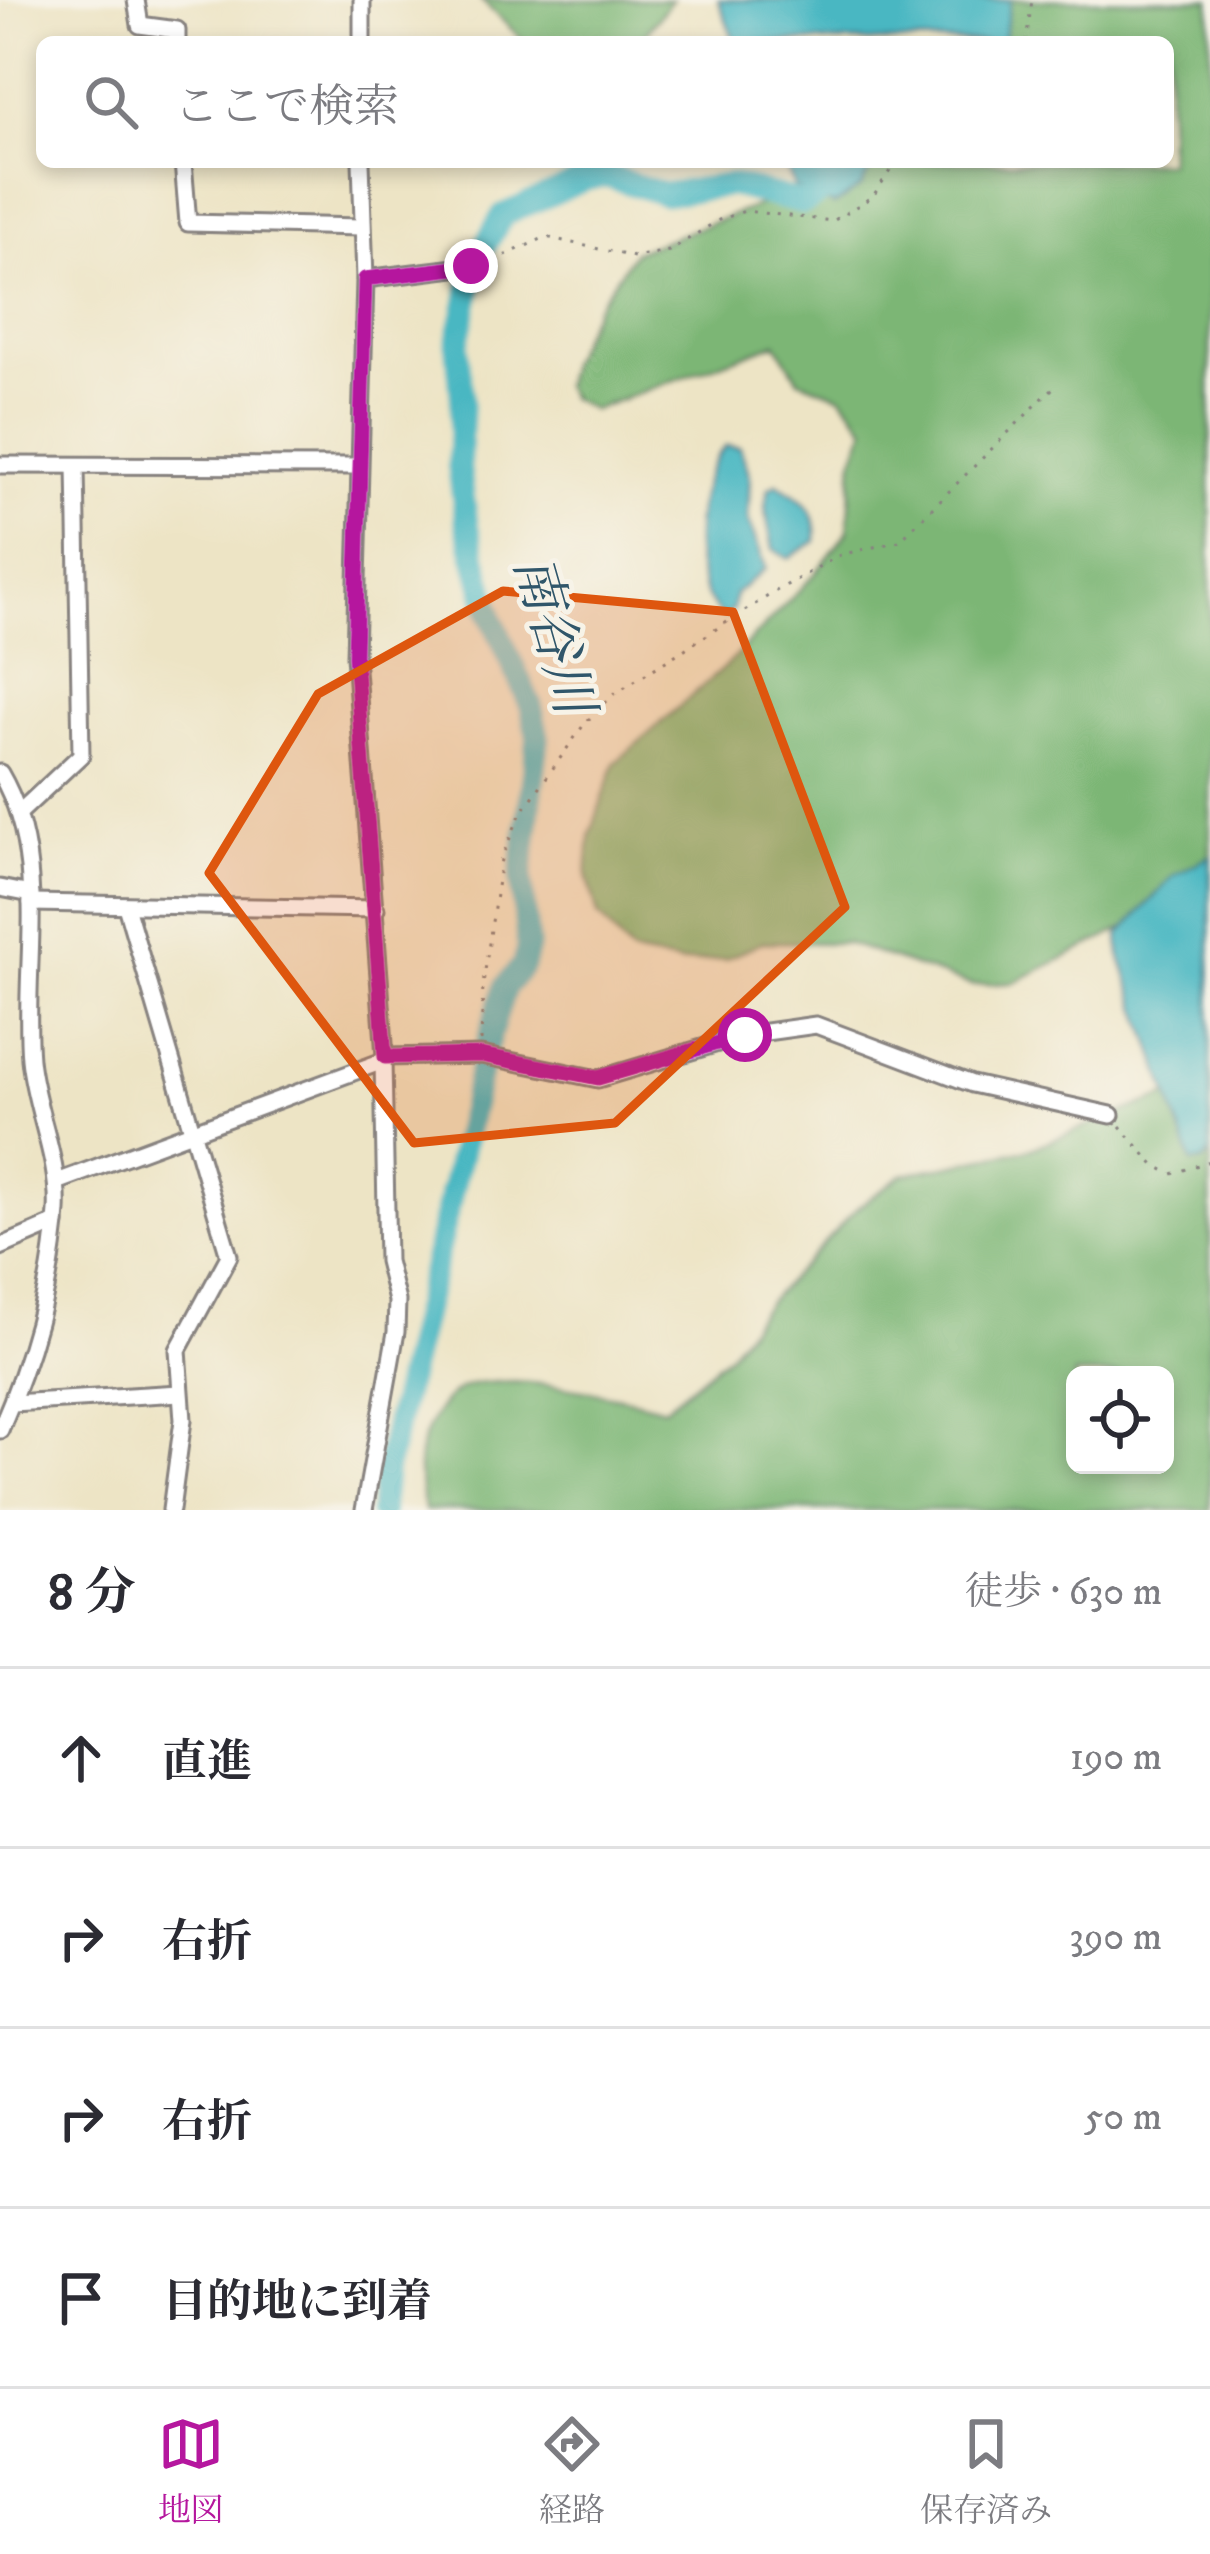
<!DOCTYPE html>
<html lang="ja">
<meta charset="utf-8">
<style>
body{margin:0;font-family:"IM FELL DW Pica","Noto Serif JP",serif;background:#f7f7f7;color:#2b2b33}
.controls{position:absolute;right:36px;bottom:36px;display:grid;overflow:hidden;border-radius:18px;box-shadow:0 6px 18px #0003}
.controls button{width:108px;height:108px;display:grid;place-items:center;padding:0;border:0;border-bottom:3px solid #e1e1e2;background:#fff;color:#2b2b33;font:60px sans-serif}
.stop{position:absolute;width:36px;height:36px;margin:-27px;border:9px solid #b5179e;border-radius:50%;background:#fff}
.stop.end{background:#b5179e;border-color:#fff;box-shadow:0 3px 12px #0008}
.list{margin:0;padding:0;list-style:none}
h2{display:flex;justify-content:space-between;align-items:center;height:156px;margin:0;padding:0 48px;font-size:51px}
h2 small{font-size:39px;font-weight:400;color:#7c7c81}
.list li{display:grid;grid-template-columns:78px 1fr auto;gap:36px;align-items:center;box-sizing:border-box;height:180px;padding:0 48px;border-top:3px solid #e1e1e2}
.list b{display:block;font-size:45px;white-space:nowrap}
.list em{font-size:39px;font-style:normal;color:#7c7c81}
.icon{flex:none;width:66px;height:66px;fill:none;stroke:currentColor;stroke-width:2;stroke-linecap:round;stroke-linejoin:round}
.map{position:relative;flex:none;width:1210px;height:1510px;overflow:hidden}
.search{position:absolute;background:#fff;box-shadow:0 6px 18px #0003;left:36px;right:36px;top:36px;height:132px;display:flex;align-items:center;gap:30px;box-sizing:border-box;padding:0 42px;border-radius:18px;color:#7c7c81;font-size:45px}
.sheet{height:876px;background:#fff}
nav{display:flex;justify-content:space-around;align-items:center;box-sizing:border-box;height:168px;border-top:3px solid #e1e1e2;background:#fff;font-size:33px;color:#7c7c81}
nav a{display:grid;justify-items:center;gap:6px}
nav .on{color:#b5179e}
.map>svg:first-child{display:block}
.forest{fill:#7bb674;stroke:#4e6c58;stroke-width:3;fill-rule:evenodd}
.water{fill:#49b7c2;stroke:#366c7e;stroke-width:3}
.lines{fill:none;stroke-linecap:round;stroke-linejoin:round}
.river{stroke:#49b7c2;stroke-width:24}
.minor-casing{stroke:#888380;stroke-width:21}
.path{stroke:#888380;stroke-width:3;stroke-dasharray:3 9;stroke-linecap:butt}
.minor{stroke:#fff;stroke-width:15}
.route{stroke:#b5179e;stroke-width:15}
.marked{fill:#de560e;fill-opacity:0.2;stroke:#de560e;stroke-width:9;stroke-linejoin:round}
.labels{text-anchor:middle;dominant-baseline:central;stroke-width:10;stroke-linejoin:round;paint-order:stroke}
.water-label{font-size:54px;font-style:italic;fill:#30566a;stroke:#f7f3e8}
</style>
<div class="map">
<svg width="1210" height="1510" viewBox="0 0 1210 1510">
<rect width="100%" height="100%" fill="#f7f3e8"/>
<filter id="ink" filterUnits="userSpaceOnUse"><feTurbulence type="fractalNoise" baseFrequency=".00833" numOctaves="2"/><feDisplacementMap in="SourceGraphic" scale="24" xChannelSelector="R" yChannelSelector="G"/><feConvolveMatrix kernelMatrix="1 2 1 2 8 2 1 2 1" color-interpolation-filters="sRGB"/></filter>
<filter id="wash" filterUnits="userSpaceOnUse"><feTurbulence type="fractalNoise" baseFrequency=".004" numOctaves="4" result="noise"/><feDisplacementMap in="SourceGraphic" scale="48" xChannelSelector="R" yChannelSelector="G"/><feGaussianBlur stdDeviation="2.7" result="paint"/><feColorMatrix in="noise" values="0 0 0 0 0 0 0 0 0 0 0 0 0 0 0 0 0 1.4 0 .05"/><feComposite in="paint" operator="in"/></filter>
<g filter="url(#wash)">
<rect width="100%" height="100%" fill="#ede4c5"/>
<!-- forest -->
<g class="forest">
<path d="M 481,0 L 672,0 L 639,42 L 525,42 Z"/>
<path d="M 1004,0 L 1210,0 L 1210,886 L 1013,983 L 971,985 L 846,943 L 762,942 L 726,959 L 680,963 L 632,954 L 598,915 L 587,875 L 590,835 L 615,763 L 728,664 L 814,575 L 848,531 L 853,460 L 866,428 L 842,396 L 799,380 L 776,343 L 592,410 L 570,398 L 563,385 L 569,360 L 596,307 L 634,252 L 825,180 L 840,162 L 1168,162 L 1168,42 L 967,42 Z"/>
<path d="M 1210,1079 L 1210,1510 L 424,1510 C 422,1493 417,1471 419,1455 C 423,1434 438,1404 455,1392 C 490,1367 623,1396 664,1408 L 728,1355 L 767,1303 L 857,1208 L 902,1175 L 1029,1149 ZM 1075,1375 L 1165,1375 L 1165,1465 L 1075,1465 Z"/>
</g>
<!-- water -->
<g class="water">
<path d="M 718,0 L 1011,0 L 1003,42 L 735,42 Z"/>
<path d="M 784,162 L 874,162 L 861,187 L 834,205 L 794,187 Z"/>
<path d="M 726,446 L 740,447 L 750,476 L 748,519 L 766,568 L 735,594 L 733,609 L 724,617 C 682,589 691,477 726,446 Z"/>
<path d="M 777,484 C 802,499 819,509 816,541 L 789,558 L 773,549 L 765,507 L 769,488 Z"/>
<path d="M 1210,856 L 1210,1153 L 1203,1162 L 1192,1163 L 1120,955 L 1119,935 L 1173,876 Z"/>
</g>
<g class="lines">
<!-- river -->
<path class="river" d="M 381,1510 L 385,1471 L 485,1051 L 505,987 L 523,965 L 528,946 L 521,878 L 538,738 L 531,706 L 491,616 L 467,526 L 459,466 L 462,400 L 457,345 L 477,259 L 503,215 L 586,179 L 607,176 L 664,194 L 731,185 L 803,203 L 821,192 L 831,162"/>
</g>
</g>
<g filter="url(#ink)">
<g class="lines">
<defs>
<g id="minor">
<path d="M 136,0 L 140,25 L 177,30 L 177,42"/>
<path d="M 362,42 L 362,0"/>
<path d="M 183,162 L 188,223 L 361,227"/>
<path d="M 361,162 L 365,279 L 355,656 L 385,1057 L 481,1055 L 598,1079 L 745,1035 L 816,1025 L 972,1084 L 1111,1115"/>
<path d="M 365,279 L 471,266"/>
<path d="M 0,465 L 359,466"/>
<path d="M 0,773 C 51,860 22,964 30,1059 C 35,1110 60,1160 57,1211 C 51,1290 31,1358 0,1430"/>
<path d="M 20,812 L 81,755 L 76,466"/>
<path d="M 0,888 L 31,894"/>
<path d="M 31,903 L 376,909"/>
<path d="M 126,906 L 229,1256 L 178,1350 L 183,1420 L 171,1510"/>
<path d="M 57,1182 L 383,1061 L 387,1261 L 397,1301 L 396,1332 L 364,1510"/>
<path d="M 0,1247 L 56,1223"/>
<path d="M 12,1403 L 180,1393"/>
</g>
</defs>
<!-- minor casing -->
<use href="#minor" class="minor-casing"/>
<!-- path -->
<g class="path">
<path d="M 1026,42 L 1032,0"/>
<path d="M 483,265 L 546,237 L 634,257 L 669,251 L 719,220 L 745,211 L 833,221 L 873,196 L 896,162"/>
<path d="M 481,1041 L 483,985 L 501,859 L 520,815 L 585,723 L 614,694 L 776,591 L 840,555 L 899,541 L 1056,385"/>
<path d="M 1120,1126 L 1154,1165 L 1172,1174 L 1210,1161"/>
</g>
<!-- minor -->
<use href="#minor" class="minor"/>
</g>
</g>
<g class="lines" filter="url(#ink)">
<!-- route -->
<path class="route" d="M 471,266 L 365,279 L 355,656 L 385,1057 L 481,1055 L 598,1078 L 745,1035"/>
</g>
<!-- marked area -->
<path class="marked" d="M 503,591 L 733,612 L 845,907 L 615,1123 L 414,1143 L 209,873 L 318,694 Z"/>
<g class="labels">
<!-- water labels -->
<g class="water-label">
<text transform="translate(552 635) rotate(74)">南谷川</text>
</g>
</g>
</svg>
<div class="controls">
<button><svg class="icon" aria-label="locate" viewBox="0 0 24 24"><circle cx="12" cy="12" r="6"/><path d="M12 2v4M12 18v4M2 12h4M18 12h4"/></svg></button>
</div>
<div class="stop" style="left:745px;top:1035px"></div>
<div class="stop end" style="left:471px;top:266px"></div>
<div class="search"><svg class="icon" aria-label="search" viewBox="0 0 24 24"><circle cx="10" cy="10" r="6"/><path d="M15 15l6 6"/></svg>ここで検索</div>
</div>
<section class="sheet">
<h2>8 分<small>徒歩 · 630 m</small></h2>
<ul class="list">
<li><svg class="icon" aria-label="ahead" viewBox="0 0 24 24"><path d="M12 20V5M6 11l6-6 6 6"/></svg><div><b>直進</b></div><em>190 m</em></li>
<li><svg class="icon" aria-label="right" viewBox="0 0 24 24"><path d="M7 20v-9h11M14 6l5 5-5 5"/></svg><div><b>右折</b></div><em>390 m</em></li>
<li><svg class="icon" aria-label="right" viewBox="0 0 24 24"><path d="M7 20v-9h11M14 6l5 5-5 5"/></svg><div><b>右折</b></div><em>50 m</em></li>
<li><svg class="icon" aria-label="arrive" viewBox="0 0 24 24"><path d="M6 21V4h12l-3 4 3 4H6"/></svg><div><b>目的地に到着</b></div></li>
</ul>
</section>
<nav>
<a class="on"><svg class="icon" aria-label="map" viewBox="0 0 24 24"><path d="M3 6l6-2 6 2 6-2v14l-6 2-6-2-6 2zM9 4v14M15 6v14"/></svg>地図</a>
<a><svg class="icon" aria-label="directions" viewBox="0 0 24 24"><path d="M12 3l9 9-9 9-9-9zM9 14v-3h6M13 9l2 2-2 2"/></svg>経路</a>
<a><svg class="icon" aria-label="saved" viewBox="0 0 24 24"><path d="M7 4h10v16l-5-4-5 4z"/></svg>保存済み</a>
</nav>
